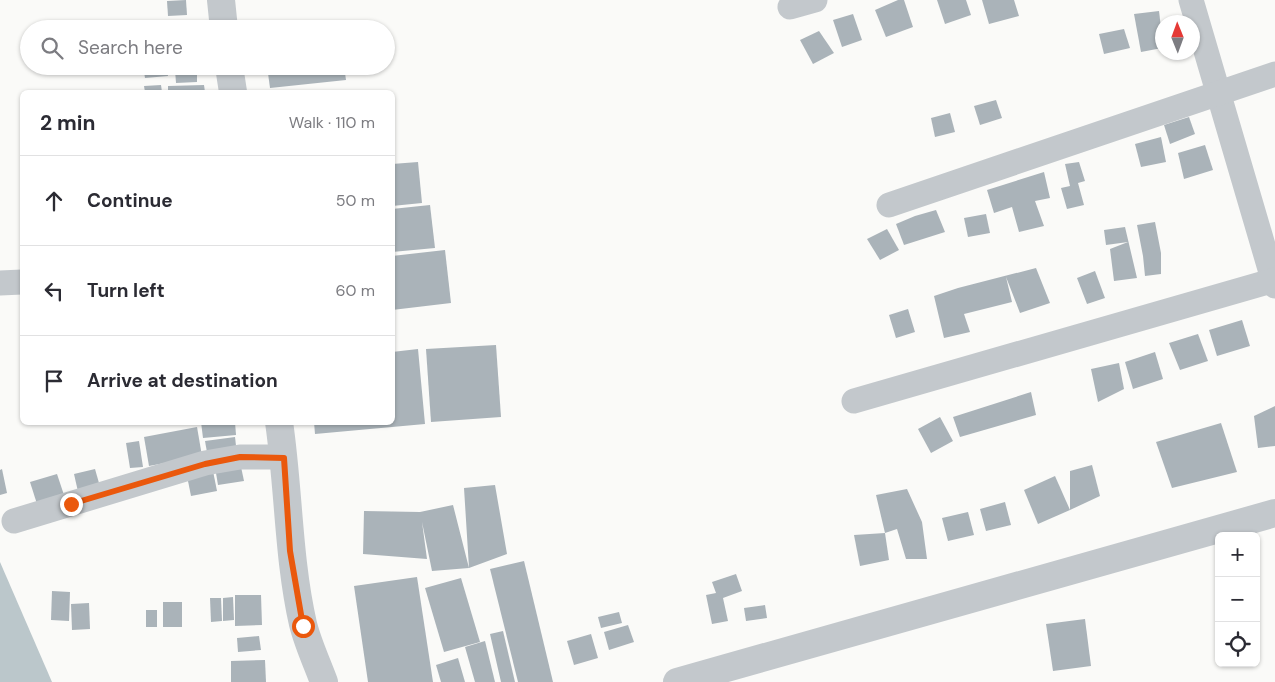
<!DOCTYPE html>
<meta charset="utf-8">
<style>
body{margin:0;font-family:"DM Sans",sans-serif;background:#f2f2f3;color:#2b2b33}
.controls{position:absolute;right:15px;bottom:15px;display:grid;overflow:hidden;border-radius:8px;box-shadow:0 1px 4px #0004}
.controls button{width:45px;height:45px;display:grid;place-items:center;padding:0;border:0;border-bottom:1px solid #e1e1e2;background:#fff;color:#2b2b33;font:25px sans-serif}
.compass{position:absolute;left:1155px;top:15px;width:45px;height:45px;border-radius:50%;background:#fff;box-shadow:0 1px 4px #0004;rotate:359deg}
.stop{position:absolute;width:15px;height:15px;margin:-11px;border:4px solid #ea580c;border-radius:50%;background:#fff}
.stop.end{background:#ea580c;border-color:#fff;box-shadow:0 1px 5px #0008}
.list{margin:0;padding:0;list-style:none}
h2{display:flex;justify-content:space-between;align-items:center;height:65px;margin:0;padding:0 20px;font-size:21px}
h2 small{font-size:16px;font-weight:400;color:#7c7c81}
.list li{display:grid;grid-template-columns:32px 1fr auto;gap:15px;align-items:center;box-sizing:border-box;height:90px;padding:0 20px;border-top:1px solid #e1e1e2}
.list b{display:block;font-size:19px;white-space:nowrap}
.list em{font-size:16px;font-style:normal;color:#7c7c81}
.icon{flex:none;width:28px;height:28px;fill:none;stroke:currentColor;stroke-width:2;stroke-linecap:round;stroke-linejoin:round}
.map{position:relative;flex:none;width:1275px;height:682px;overflow:hidden}
.search{position:absolute;background:#fff;box-shadow:0 1px 4px #0004;left:20px;top:20px;width:375px;height:55px;display:flex;align-items:center;gap:12px;box-sizing:border-box;padding:0 18px;border-radius:28px;color:#7c7c81;font-size:19px}
.panel{position:absolute;background:#fff;box-shadow:0 1px 4px #0004;left:20px;top:90px;width:375px;height:335px;border-radius:8px}
.map>svg:first-child{display:block}
.water{fill:#bbc7cb}
.building{fill:#aab3b9}
.lines{fill:none;stroke-linecap:round;stroke-linejoin:round}
.minor{stroke:#c3c8cc;stroke-width:25}
.tertiary{stroke:#c3c8cc;stroke-width:28}
.route{stroke:#ea580c;stroke-width:6}
</style>
<div class="map">
<svg width="1275" height="682" viewBox="0 0 1275 682">
<rect width="100%" height="100%" fill="#fafaf8"/>
<!-- water -->
<path class="water" d="M 0,562 L 52,682 L 0,682 Z"/>
<!-- building -->
<g class="building">
<path d="M 186,0 L 187,15 L 168,16 L 167,1 Z"/>
<path d="M 898,0 L 904,0 L 913,27 L 886,37 L 875,10 Z"/>
<path d="M 937,0 L 966,0 L 971,15 L 945,24 Z"/>
<path d="M 982,0 L 1014,0 L 1019,16 L 989,24 Z"/>
<path d="M 1159,11 L 1162,36 L 1162,48 L 1141,52 L 1134,14 Z"/>
<path d="M 853,14 L 862,40 L 842,47 L 833,20 Z"/>
<path d="M 192,20 L 192,29 L 168,29 L 168,22 Z"/>
<path d="M 1124,29 L 1130,48 L 1104,54 L 1099,34 Z"/>
<path d="M 819,31 L 834,53 L 813,64 L 800,40 Z"/>
<path d="M 143,66 L 167,66 L 168,76 L 145,78 Z"/>
<path d="M 267,66 L 344,66 L 346,80 L 270,88 Z"/>
<path d="M 197,69 L 197,82 L 176,83 L 175,70 Z"/>
<path d="M 161,85 L 162,92 L 145,92 L 144,86 Z"/>
<path d="M 204,85 L 205,92 L 168,92 L 168,86 Z"/>
<path d="M 996,100 L 1002,118 L 980,125 L 974,106 Z"/>
<path d="M 950,113 L 955,132 L 935,137 L 931,118 Z"/>
<path d="M 1189,117 L 1195,134 L 1170,144 L 1164,125 Z"/>
<path d="M 1161,137 L 1166,162 L 1141,167 L 1135,144 Z"/>
<path d="M 1205,145 L 1213,170 L 1184,179 L 1178,153 Z"/>
<path d="M 418,162 L 422,203 L 392,206 L 392,164 Z"/>
<path d="M 1079,162 L 1085,181 L 1078,183 L 1084,205 L 1067,209 L 1061,188 L 1070,186 L 1065,164 Z"/>
<path d="M 1044,172 L 1050,198 L 1035,201 L 1044,226 L 1019,232 L 1012,207 L 994,213 L 987,190 Z"/>
<path d="M 430,205 L 435,248 L 392,252 L 392,209 Z"/>
<path d="M 936,210 L 945,232 L 904,245 L 896,224 L 915,216 Z"/>
<path d="M 986,214 L 990,233 L 968,237 L 964,218 Z"/>
<path d="M 1155,222 L 1161,253 L 1161,274 L 1145,276 L 1143,256 L 1137,225 Z"/>
<path d="M 1125,227 L 1137,278 L 1114,281 L 1110,249 L 1128,242 L 1106,245 L 1104,230 Z"/>
<path d="M 887,229 L 899,250 L 880,260 L 867,239 Z"/>
<path d="M 445,250 L 451,303 L 392,310 L 392,256 Z"/>
<path d="M 1036,268 L 1050,303 L 1020,313 L 1006,277 L 1012,302 L 964,314 L 970,332 L 944,338 L 934,296 L 958,288 Z"/>
<path d="M 1095,271 L 1105,298 L 1087,304 L 1077,278 Z"/>
<path d="M 908,309 L 915,332 L 896,338 L 889,315 Z"/>
<path d="M 1242,320 L 1250,346 L 1217,356 L 1209,330 Z"/>
<path d="M 1198,334 L 1208,361 L 1180,370 L 1169,343 Z"/>
<path d="M 496,345 L 501,417 L 431,422 L 426,349 Z"/>
<path d="M 418,349 L 425,424 L 315,434 L 314,422 L 392,422 L 392,352 Z"/>
<path d="M 1155,352 L 1163,379 L 1133,389 L 1125,362 Z"/>
<path d="M 1119,363 L 1124,389 L 1098,402 L 1091,369 Z"/>
<path d="M 1031,392 L 1036,415 L 960,437 L 953,417 Z"/>
<path d="M 1275,406 L 1275,446 L 1258,448 L 1254,416 Z"/>
<path d="M 940,417 L 953,441 L 931,453 L 918,429 Z"/>
<path d="M 201,422 L 235,422 L 236,435 L 203,438 Z"/>
<path d="M 1221,423 L 1237,472 L 1172,488 L 1156,442 Z"/>
<path d="M 197,427 L 202,456 L 149,466 L 144,437 Z"/>
<path d="M 235,437 L 237,454 L 208,458 L 205,441 Z"/>
<path d="M 139,441 L 143,467 L 130,468 L 126,443 Z"/>
<path d="M 240,462 L 244,481 L 218,485 L 215,467 Z"/>
<path d="M 1092,465 L 1100,496 L 1070,510 L 1070,471 Z"/>
<path d="M 212,466 L 217,491 L 191,496 L 186,471 Z"/>
<path d="M 2,469 L 7,493 L 0,495 L 0,470 Z"/>
<path d="M 95,469 L 101,490 L 79,496 L 74,474 Z"/>
<path d="M 57,474 L 64,495 L 37,504 L 30,482 Z"/>
<path d="M 1055,476 L 1070,510 L 1038,524 L 1024,490 Z"/>
<path d="M 495,485 L 507,554 L 469,568 L 432,571 L 422,522 L 427,559 L 363,554 L 364,511 L 420,512 L 453,505 L 469,568 L 464,488 Z"/>
<path d="M 907,489 L 922,522 L 927,559 L 906,559 L 897,529 L 885,533 L 876,495 Z"/>
<path d="M 1005,502 L 1011,525 L 986,531 L 980,509 Z"/>
<path d="M 968,512 L 974,535 L 948,541 L 942,518 Z"/>
<path d="M 885,533 L 889,560 L 860,566 L 854,535 Z"/>
<path d="M 524,561 L 553,682 L 518,682 L 490,569 Z"/>
<path d="M 736,574 L 742,591 L 723,598 L 728,621 L 712,624 L 706,595 L 716,593 L 712,582 Z"/>
<path d="M 417,577 L 433,682 L 368,682 L 354,586 Z"/>
<path d="M 461,578 L 480,642 L 444,652 L 425,588 Z"/>
<path d="M 52,591 L 70,592 L 69,621 L 51,620 Z"/>
<path d="M 235,595 L 261,595 L 262,625 L 235,626 Z"/>
<path d="M 233,597 L 234,620 L 223,621 L 223,598 Z"/>
<path d="M 210,598 L 221,598 L 222,621 L 211,622 Z"/>
<rect x="163" y="602" width="19" height="25"/>
<path d="M 89,603 L 90,629 L 72,630 L 71,604 Z"/>
<path d="M 765,605 L 767,618 L 746,621 L 744,608 Z"/>
<rect x="146" y="610" width="11" height="17"/>
<path d="M 619,612 L 622,623 L 601,628 L 598,617 Z"/>
<path d="M 1085,619 L 1091,666 L 1053,671 L 1046,624 Z"/>
<path d="M 628,625 L 634,642 L 609,650 L 604,632 Z"/>
<path d="M 503,631 L 515,682 L 501,682 L 490,634 Z"/>
<path d="M 591,634 L 598,658 L 574,665 L 567,641 Z"/>
<path d="M 259,636 L 261,650 L 238,652 L 237,638 Z"/>
<path d="M 485,641 L 495,682 L 475,682 L 465,647 Z"/>
<path d="M 458,658 L 465,682 L 441,682 L 436,665 Z"/>
<path d="M 265,660 L 266,682 L 231,682 L 231,661 Z"/>
</g>
<g class="lines">
<!-- minor -->
<g class="minor">
<path d="M 1191,0 L 1275,286"/>
<path d="M 790,7 L 815,0"/>
<path d="M 889,205 L 1275,74"/>
<path d="M 0,283 L 22,282"/>
<path d="M 854,401 L 1275,280"/>
<path d="M 14,521 L 205,463 L 240,457 L 284,457"/>
</g>
<!-- tertiary -->
<g class="tertiary">
<path d="M 221,0 L 224,29"/>
<path d="M 229,66 L 233,92"/>
<path d="M 279,422 C 289,490 288,558 303,624 C 308,644 317,663 324,682"/>
<path d="M 677,682 L 1275,513"/>
</g>
</g>
<g class="lines">
<!-- route -->
<path class="route" d="M 71,504 L 205,464 L 240,457 L 284,458 L 290,551 L 303,626"/>
</g>
</svg>
<div class="controls">
<button>+</button>
<button>−</button>
<button><svg class="icon" aria-label="locate" viewBox="0 0 24 24"><circle cx="12" cy="12" r="6"/><path d="M12 2v4M12 18v4M2 12h4M18 12h4"/></svg></button>
</div>
<svg class="compass" viewBox="-18 -18 36 36"><path d="M0-13l5 13h-10z" fill="#e53935"/><path d="M0 13l5-13h-10z" fill="#7c7c81"/></svg>
<div class="stop" style="left:303px;top:626px"></div>
<div class="stop end" style="left:71px;top:504px"></div>
<div class="search"><svg class="icon" aria-label="search" viewBox="0 0 24 24"><circle cx="10" cy="10" r="6"/><path d="M15 15l6 6"/></svg>Search here</div>
<section class="panel">
<h2>2 min<small>Walk · 110 m</small></h2>
<ul class="list">
<li><svg class="icon" aria-label="ahead" viewBox="0 0 24 24"><path d="M12 20V5M6 11l6-6 6 6"/></svg><div><b>Continue</b></div><em>50 m</em></li>
<li><svg class="icon" aria-label="left" viewBox="0 0 24 24"><path d="M17 20v-9H6M10 6l-5 5 5 5"/></svg><div><b>Turn left</b></div><em>60 m</em></li>
<li><svg class="icon" aria-label="arrive" viewBox="0 0 24 24"><path d="M6 21V4h12l-3 4 3 4H6"/></svg><div><b>Arrive at destination</b></div></li>
</ul>
</section>
</div>
